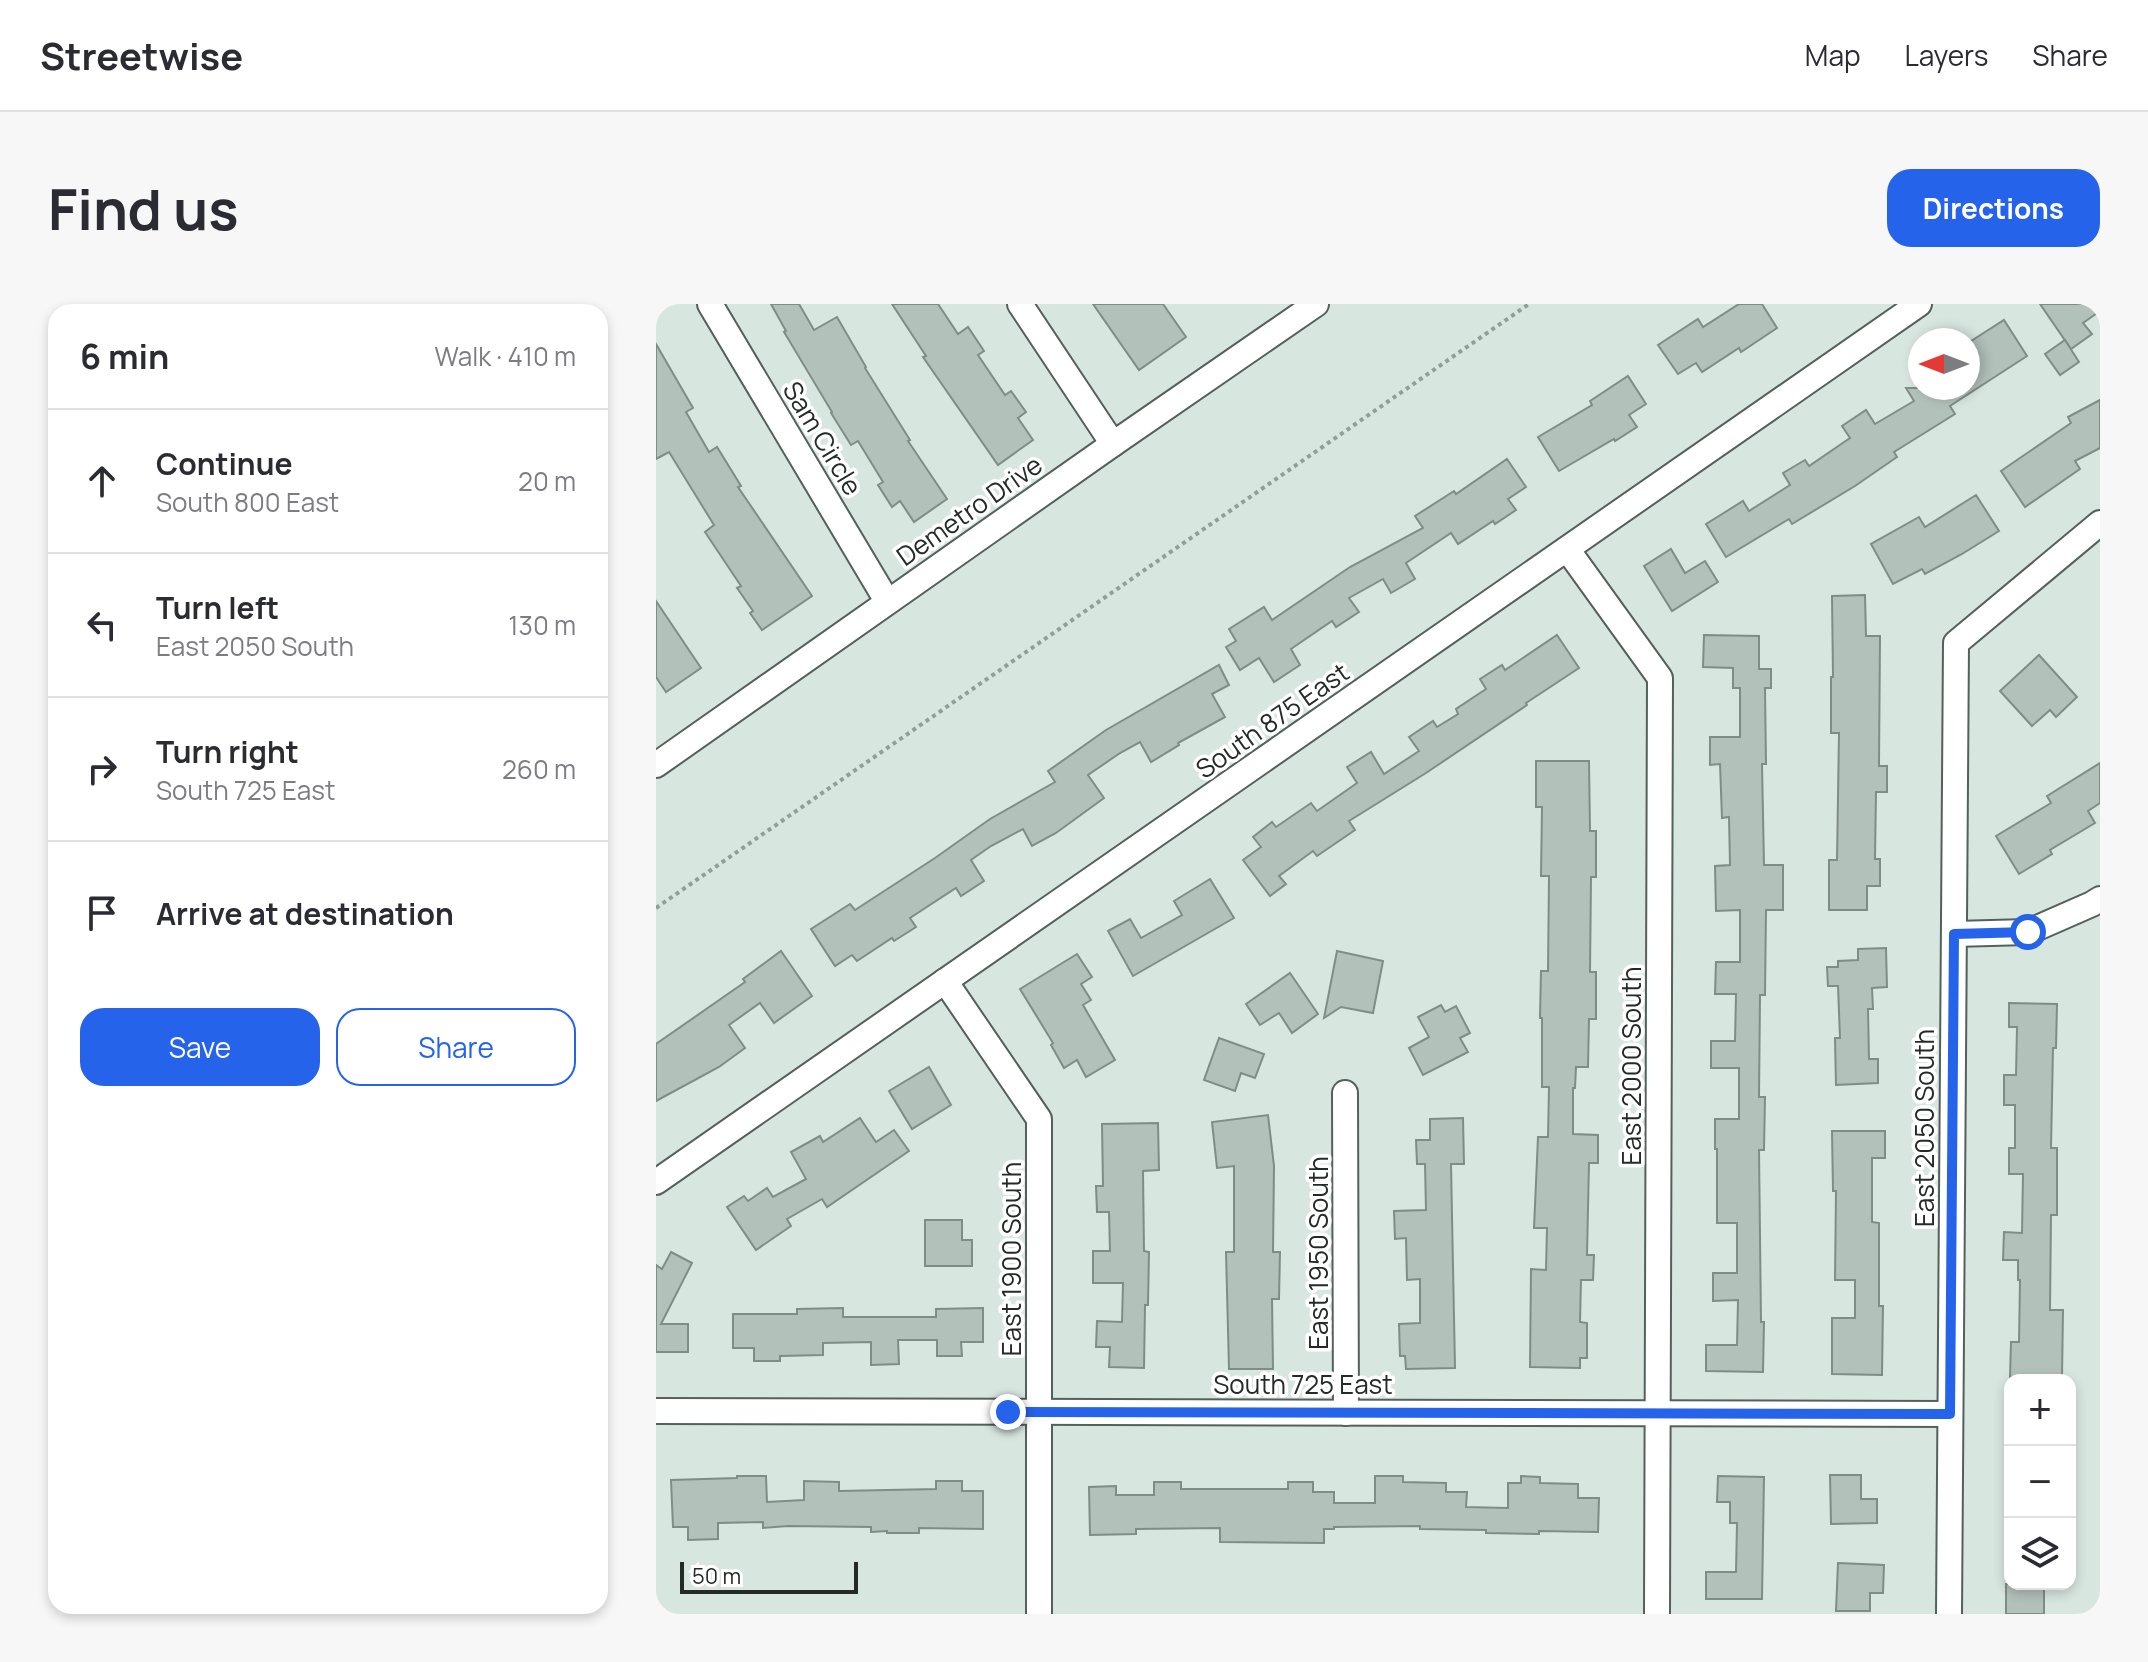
<!DOCTYPE html>
<meta charset="utf-8">
<style>
body{margin:0;font-family:Manrope,sans-serif;background:#f7f7f7;color:#2b2b33}
.controls{position:absolute;right:24px;bottom:24px;display:grid;overflow:hidden;border-radius:16px;box-shadow:0 4px 12px #0003}
.controls button{width:72px;height:72px;display:grid;place-items:center;padding:0;border:0;border-bottom:2px solid #e1e1e2;background:#fff;color:#2b2b33;font:40px sans-serif}
.compass{position:absolute;left:1252px;top:24px;width:72px;height:72px;border-radius:50%;background:#fff;box-shadow:0 4px 12px #0003;rotate:270deg}
.scale{position:absolute;left:24px;bottom:20px;width:178px;box-sizing:border-box;padding-left:8px;border:4px solid #242a27;border-top:0;font-size:22px;line-height:28px;white-space:nowrap;color:#242a27;-webkit-text-stroke:6px #fff;paint-order:stroke}
.stop{position:absolute;width:24px;height:24px;margin:-18px;border:6px solid #2563eb;border-radius:50%;background:#fff}
.stop.end{background:#2563eb;border-color:#fff;box-shadow:0 2px 8px #0008}
.list{margin:0;padding:0;list-style:none}
h2{display:flex;justify-content:space-between;align-items:center;height:104px;margin:0;padding:0 32px;font-size:34px}
h2 small{font-size:26px;font-weight:400;color:#7c7c81}
.list li{display:grid;grid-template-columns:52px 1fr auto;gap:24px;align-items:center;box-sizing:border-box;height:144px;padding:0 32px;border-top:2px solid #e1e1e2}
.list b{display:block;font-size:30px;white-space:nowrap}
.list p{margin:0;font-size:26px;white-space:nowrap;color:#7c7c81}
.list em{font-size:26px;font-style:normal;color:#7c7c81}
.actions{display:flex;gap:16px;padding:24px 32px}
.actions a{flex:1;padding:18px 0;border:2px solid #2563eb;border-radius:24px;text-align:center;font-size:28px;color:#2563eb}
.actions .main{background:#2563eb;color:#fff}
.icon{flex:none;width:44px;height:44px;fill:none;stroke:currentColor;stroke-width:2;stroke-linecap:round;stroke-linejoin:round}
.map{position:relative;flex:none;width:1444px;height:1310px;overflow:hidden;border-radius:24px}
header{display:flex;align-items:center;gap:48px;box-sizing:border-box;height:112px;padding:0 40px;background:#fff;border-bottom:2px solid #e1e1e2}
header strong{font-size:38px}
nav{display:flex;gap:44px;margin-inline-start:auto;font-size:28px}
.intro{display:flex;align-items:center;justify-content:space-between;box-sizing:border-box;height:192px;padding:0 48px}
h1{margin:0;font-size:56px}
.button{padding:20px 36px;border-radius:24px;background:#2563eb;color:#fff;font-size:28px;font-weight:700}
main{display:flex;gap:48px;padding:0 48px}
aside{flex:1;background:#fff;border-radius:24px;box-shadow:0 4px 12px #0003}
.map>svg:first-child{display:block}
.building{fill:#b3c1bb;stroke:#808d87;stroke-width:2}
.lines{fill:none;stroke-linecap:round;stroke-linejoin:round}
.street-casing{stroke:#54605b;stroke-width:28}
.path{stroke:#939e99;stroke-width:4;stroke-dasharray:4 4;stroke-linecap:butt}
.street{stroke:#fff;stroke-width:24}
.route{stroke:#2563eb;stroke-width:10}
.labels{text-anchor:middle;dominant-baseline:central;stroke-width:7;stroke-linejoin:round;paint-order:stroke}
.street-label{font-size:26px;fill:#242a27;stroke:#fff}
</style>
<header>
<strong>Streetwise</strong>
<nav><a>Map</a><a>Layers</a><a>Share</a></nav>
</header>
<div class="intro"><h1>Find us</h1><a class="button">Directions</a></div>
<main>
<aside>
<h2>6 min<small>Walk · 410 m</small></h2>
<ul class="list">
<li><svg class="icon" aria-label="ahead" viewBox="0 0 24 24"><path d="M12 20V5M6 11l6-6 6 6"/></svg><div><b>Continue</b><p>South 800 East</p></div><em>20 m</em></li>
<li><svg class="icon" aria-label="left" viewBox="0 0 24 24"><path d="M17 20v-9H6M10 6l-5 5 5 5"/></svg><div><b>Turn left</b><p>East 2050 South</p></div><em>130 m</em></li>
<li><svg class="icon" aria-label="right" viewBox="0 0 24 24"><path d="M7 20v-9h11M14 6l5 5-5 5"/></svg><div><b>Turn right</b><p>South 725 East</p></div><em>260 m</em></li>
<li><svg class="icon" aria-label="arrive" viewBox="0 0 24 24"><path d="M6 21V4h12l-3 4 3 4H6"/></svg><div><b>Arrive at destination</b></div></li>
</ul>
<div class="actions"><a class="main">Save</a><a>Share</a></div>
</aside>
<div class="map">
<svg width="1444" height="1310" viewBox="0 0 1444 1310">
<rect width="100%" height="100%" fill="#d8e6e0"/>
<!-- building -->
<g class="building">
<path d="M 115,0 L 143,0 L 158,26 L 181,13 L 210,63 L 209,64 L 254,136 L 252,137 L 291,195 L 258,218 L 244,197 L 236,203 L 222,181 L 227,178 L 202,137 L 195,141 L 175,109 L 176,108 L 128,28 L 130,27 Z"/>
<path d="M 236,0 L 282,0 L 302,30 L 312,23 L 328,47 L 322,51 L 349,91 L 355,87 L 370,108 L 362,114 L 377,136 L 342,161 L 267,53 L 270,52 Z"/>
<path d="M 437,0 L 507,0 L 530,33 L 483,66 Z"/>
<path d="M 1083,0 L 1106,0 L 1121,24 L 1085,48 L 1083,44 L 1046,68 L 1040,59 L 1022,70 L 1002,41 L 1042,15 L 1047,23 Z"/>
<path d="M 1384,0 L 1444,0 L 1444,7 L 1427,19 L 1436,30 L 1415,45 Z"/>
<path d="M 1348,16 L 1371,52 L 1294,102 L 1299,110 L 1238,148 L 1241,153 L 1199,182 L 1136,220 L 1133,215 L 1070,253 L 1050,220 L 1087,197 L 1093,207 L 1134,181 L 1127,169 L 1149,156 L 1153,162 L 1194,134 L 1186,122 L 1210,106 L 1219,120 L 1258,97 L 1250,84 L 1312,84 L 1312,39 Z"/>
<path d="M 1409,36 L 1423,58 L 1404,71 L 1389,50 Z"/>
<path d="M 0,40 L 37,104 L 30,108 L 53,148 L 61,143 L 85,182 L 82,183 L 156,292 L 106,326 L 94,309 L 97,307 L 81,284 L 85,282 L 49,228 L 58,221 L 13,148 L 0,155 Z"/>
<path d="M 972,72 L 990,100 L 973,111 L 981,123 L 959,137 L 958,135 L 903,167 L 882,133 L 936,101 L 934,97 Z"/>
<path d="M 1444,96 L 1444,144 L 1419,157 L 1424,165 L 1369,203 L 1345,167 L 1415,119 L 1412,113 Z"/>
<path d="M 851,155 L 870,183 L 852,195 L 860,206 L 839,220 L 837,217 L 802,240 L 795,229 L 750,259 L 759,275 L 735,289 L 727,275 L 693,294 L 703,308 L 680,323 L 676,317 L 635,345 L 644,361 L 618,378 L 603,354 L 584,366 L 570,343 L 580,337 L 573,325 L 608,303 L 616,316 L 694,263 L 767,224 L 759,212 L 798,187 L 800,190 Z"/>
<path d="M 1320,191 L 1343,227 L 1306,250 L 1269,270 L 1266,265 L 1237,280 L 1215,240 L 1263,213 L 1269,223 Z"/>
<path d="M 1015,245 L 1029,269 L 1049,257 L 1062,278 L 1016,307 L 988,262 Z"/>
<path d="M 1209,291 L 1210,332 L 1224,332 L 1223,462 L 1231,462 L 1231,488 L 1220,488 L 1219,555 L 1224,555 L 1224,582 L 1211,582 L 1211,606 L 1173,606 L 1173,556 L 1181,556 L 1183,429 L 1175,429 L 1175,373 L 1177,373 L 1176,292 Z"/>
<path d="M 0,297 L 45,364 L 10,388 L 0,373 Z"/>
<path d="M 901,331 L 923,364 L 870,399 L 871,401 L 770,469 L 693,517 L 699,526 L 661,552 L 657,547 L 623,572 L 630,580 L 614,592 L 587,556 L 605,543 L 597,533 L 616,518 L 620,523 L 655,499 L 661,507 L 701,479 L 691,463 L 715,448 L 728,470 L 763,447 L 753,433 L 777,417 L 781,423 L 802,410 L 800,405 L 830,385 L 824,375 L 846,361 L 849,366 Z"/>
<path d="M 1048,331 L 1103,332 L 1103,365 L 1115,365 L 1115,384 L 1109,384 L 1110,460 L 1106,460 L 1108,561 L 1127,561 L 1127,606 L 1110,606 L 1109,691 L 1104,691 L 1103,793 L 1109,793 L 1108,846 L 1103,846 L 1105,1018 L 1108,1018 L 1107,1068 L 1050,1067 L 1050,1041 L 1081,1041 L 1082,996 L 1057,997 L 1057,969 L 1081,969 L 1081,919 L 1061,919 L 1061,845 L 1059,845 L 1059,815 L 1083,815 L 1083,764 L 1055,764 L 1055,737 L 1079,737 L 1080,690 L 1059,690 L 1060,658 L 1084,658 L 1084,606 L 1060,607 L 1059,562 L 1074,561 L 1073,513 L 1066,514 L 1064,460 L 1054,461 L 1054,433 L 1084,433 L 1084,384 L 1077,384 L 1077,364 L 1047,363 Z"/>
<path d="M 1383,351 L 1421,393 L 1400,413 L 1394,406 L 1376,422 L 1344,387 Z"/>
<path d="M 563,361 L 573,381 L 556,390 L 569,413 L 522,439 L 523,441 L 495,458 L 484,438 L 464,449 L 432,471 L 448,494 L 400,529 L 376,542 L 367,525 L 335,542 L 315,556 L 328,577 L 305,592 L 300,584 L 254,614 L 260,623 L 238,637 L 236,634 L 201,657 L 196,651 L 179,662 L 155,625 L 194,600 L 199,606 L 279,554 L 334,515 L 399,478 L 392,467 L 450,426 Z"/>
<path d="M 880,457 L 933,457 L 934,527 L 940,527 L 940,573 L 935,573 L 934,668 L 940,668 L 940,715 L 933,715 L 932,763 L 920,763 L 919,784 L 917,784 L 917,830 L 942,831 L 942,859 L 933,859 L 931,951 L 938,951 L 937,976 L 925,976 L 924,1018 L 931,1019 L 931,1054 L 924,1054 L 924,1064 L 874,1063 L 875,965 L 890,966 L 891,924 L 878,924 L 882,833 L 892,833 L 893,783 L 886,783 L 886,714 L 884,714 L 885,667 L 892,667 L 893,572 L 885,572 L 886,503 L 880,503 Z"/>
<path d="M 1444,459 L 1444,499 L 1432,507 L 1439,519 L 1394,546 L 1396,550 L 1363,570 L 1340,532 L 1395,499 L 1391,492 Z"/>
<path d="M 554,575 L 578,614 L 477,672 L 452,627 L 474,615 L 485,634 L 526,611 L 518,597 Z"/>
<path d="M 1230,644 L 1231,683 L 1216,684 L 1217,705 L 1212,705 L 1213,755 L 1222,755 L 1222,779 L 1180,781 L 1179,734 L 1184,734 L 1182,682 L 1172,682 L 1171,663 L 1182,663 L 1182,657 L 1202,656 L 1202,645 Z"/>
<path d="M 125,647 L 156,692 L 118,719 L 104,699 L 73,721 L 89,744 L 63,763 L 0,797 L 0,740 L 89,678 L 87,675 Z"/>
<path d="M 681,647 L 727,657 L 717,709 L 685,703 L 668,714 Z"/>
<path d="M 421,650 L 436,673 L 425,680 L 435,696 L 427,701 L 459,756 L 430,773 L 421,756 L 408,764 L 395,741 L 397,739 L 364,685 Z"/>
<path d="M 634,669 L 662,710 L 636,729 L 623,709 L 604,721 L 590,700 Z"/>
<path d="M 1353,699 L 1401,700 L 1400,744 L 1397,744 L 1395,844 L 1401,844 L 1401,911 L 1395,911 L 1394,1006 L 1407,1006 L 1406,1074 L 1354,1073 L 1355,1038 L 1363,1038 L 1364,976 L 1362,976 L 1362,956 L 1347,956 L 1348,928 L 1366,929 L 1367,870 L 1353,870 L 1353,844 L 1359,844 L 1359,801 L 1348,801 L 1348,771 L 1360,771 L 1361,723 L 1353,723 Z"/>
<path d="M 785,701 L 789,708 L 800,702 L 814,729 L 804,734 L 812,748 L 767,771 L 753,744 L 773,733 L 762,713 Z"/>
<path d="M 563,734 L 608,750 L 599,774 L 585,769 L 579,787 L 548,776 Z"/>
<path d="M 273,763 L 295,801 L 256,825 L 233,787 Z"/>
<path d="M 612,811 L 618,862 L 617,948 L 624,948 L 623,995 L 616,995 L 617,1065 L 573,1065 L 570,948 L 578,948 L 578,862 L 561,864 L 556,818 Z"/>
<path d="M 204,814 L 220,838 L 238,826 L 253,847 L 171,903 L 166,895 L 131,915 L 135,922 L 100,946 L 71,903 L 88,892 L 92,897 L 111,884 L 117,893 L 150,875 L 135,848 L 164,832 L 167,838 Z"/>
<path d="M 807,814 L 808,860 L 795,860 L 799,1064 L 750,1065 L 749,1052 L 744,1052 L 743,1020 L 764,1019 L 764,975 L 751,976 L 750,934 L 739,935 L 738,907 L 770,906 L 769,860 L 761,860 L 760,836 L 774,836 L 774,815 Z"/>
<path d="M 502,819 L 503,866 L 487,867 L 488,947 L 493,948 L 492,1001 L 489,1001 L 488,1064 L 453,1063 L 454,1043 L 440,1043 L 441,1017 L 466,1018 L 467,979 L 437,979 L 437,947 L 454,947 L 453,908 L 441,908 L 440,882 L 447,882 L 446,820 Z"/>
<path d="M 1176,827 L 1229,827 L 1229,854 L 1216,854 L 1216,918 L 1223,919 L 1223,1002 L 1227,1002 L 1226,1071 L 1176,1070 L 1176,1014 L 1199,1014 L 1199,976 L 1179,976 L 1180,887 L 1177,887 Z"/>
<path d="M 269,916 L 306,916 L 306,936 L 316,936 L 316,962 L 269,962 Z"/>
<path d="M 15,948 L 36,959 L 5,1020 L 32,1020 L 32,1048 L 0,1048 L 0,961 L 6,965 Z"/>
<path d="M 187,1004 L 187,1013 L 280,1013 L 280,1005 L 327,1004 L 327,1038 L 305,1038 L 306,1052 L 281,1052 L 281,1036 L 242,1036 L 243,1060 L 215,1061 L 215,1038 L 167,1039 L 167,1051 L 124,1052 L 124,1057 L 98,1057 L 98,1044 L 77,1044 L 77,1010 L 141,1010 L 141,1005 Z"/>
<path d="M 1174,1171 L 1205,1171 L 1205,1195 L 1221,1195 L 1221,1219 L 1175,1220 Z"/>
<path d="M 81,1172 L 110,1172 L 111,1198 L 148,1196 L 148,1177 L 183,1178 L 183,1187 L 280,1185 L 280,1177 L 306,1177 L 306,1187 L 327,1187 L 327,1225 L 263,1224 L 263,1229 L 231,1229 L 231,1227 L 215,1228 L 215,1223 L 132,1222 L 107,1224 L 107,1218 L 62,1219 L 62,1235 L 32,1236 L 32,1223 L 17,1223 L 15,1176 L 81,1174 Z"/>
<path d="M 719,1172 L 747,1172 L 747,1178 L 790,1179 L 790,1188 L 811,1188 L 810,1203 L 852,1204 L 852,1179 L 865,1179 L 865,1172 L 884,1173 L 884,1179 L 922,1180 L 922,1194 L 943,1194 L 942,1228 L 883,1227 L 883,1230 L 830,1229 L 830,1226 L 764,1225 L 764,1222 L 678,1223 L 678,1225 L 668,1225 L 668,1239 L 564,1238 L 564,1224 L 480,1225 L 480,1230 L 434,1231 L 433,1183 L 460,1182 L 460,1191 L 498,1191 L 498,1178 L 525,1178 L 525,1185 L 632,1185 L 632,1178 L 657,1178 L 657,1188 L 678,1188 L 678,1199 L 719,1199 Z"/>
<path d="M 1062,1172 L 1108,1173 L 1106,1295 L 1050,1295 L 1050,1268 L 1080,1268 L 1081,1219 L 1074,1219 L 1074,1198 L 1061,1198 Z"/>
<path d="M 1182,1259 L 1228,1261 L 1227,1289 L 1214,1289 L 1214,1307 L 1180,1307 Z"/>
<rect x="1350" y="1280" width="38" height="30"/>
</g>
<g class="lines">
<defs>
<g id="street">
<path d="M 54,0 L 231,297"/>
<path d="M 364,0 L 457,140"/>
<path d="M 911,245 L 1004,374 L 1001,1310"/>
<path d="M 0,461 L 457,140 L 660,0"/>
<path d="M 1298,630 L 1372,628 L 1436,600 L 1444,595"/>
<path d="M 289,677 L 383,815 L 383,1310"/>
<path d="M 689,789 L 690,1109"/>
<path d="M 0,878 L 1263,0"/>
<path d="M 0,1107 L 1294,1110"/>
<path d="M 1293,1310 L 1300,339 L 1444,219"/>
</g>
</defs>
<!-- street casing -->
<use href="#street" class="street-casing"/>
<!-- path -->
<path class="path" d="M 0,604 L 873,0"/>
<!-- street -->
<use href="#street" class="street"/>
</g>
<g class="lines">
<!-- route -->
<path class="route" d="M 352,1108 L 1294,1110 L 1298,630 L 1372,628"/>
</g>
<g class="labels">
<!-- street labels -->
<g class="street-label">
<text transform="translate(167 134) rotate(59)">Sam Circle</text>
<text transform="translate(313 206) rotate(-35)">Demetro Drive</text>
<text transform="translate(616 416) rotate(-35)">South 875 East</text>
<text transform="translate(975 762) rotate(-90)">East 2000 South</text>
<text transform="translate(1268 824) rotate(-90)">East 2050 South</text>
<text transform="translate(662 949) rotate(-90)">East 1950 South</text>
<text transform="translate(355 955) rotate(-90)">East 1900 South</text>
<text x="647" y="1080">South 725 East</text>
</g>
</g>
</svg>
<div class="controls">
<button>+</button>
<button>−</button>
<button><svg class="icon" aria-label="layers" viewBox="0 0 24 24"><path d="M12 4l9 5-9 5-9-5zM3 14l9 5 9-5"/></svg></button>
</div>
<svg class="compass" viewBox="-18 -18 36 36"><path d="M0-13l5 13h-10z" fill="#e53935"/><path d="M0 13l5-13h-10z" fill="#7c7c81"/></svg>
<div class="scale">50 m</div>
<div class="stop" style="left:1372px;top:628px"></div>
<div class="stop end" style="left:352px;top:1108px"></div>
</div>
</main>
